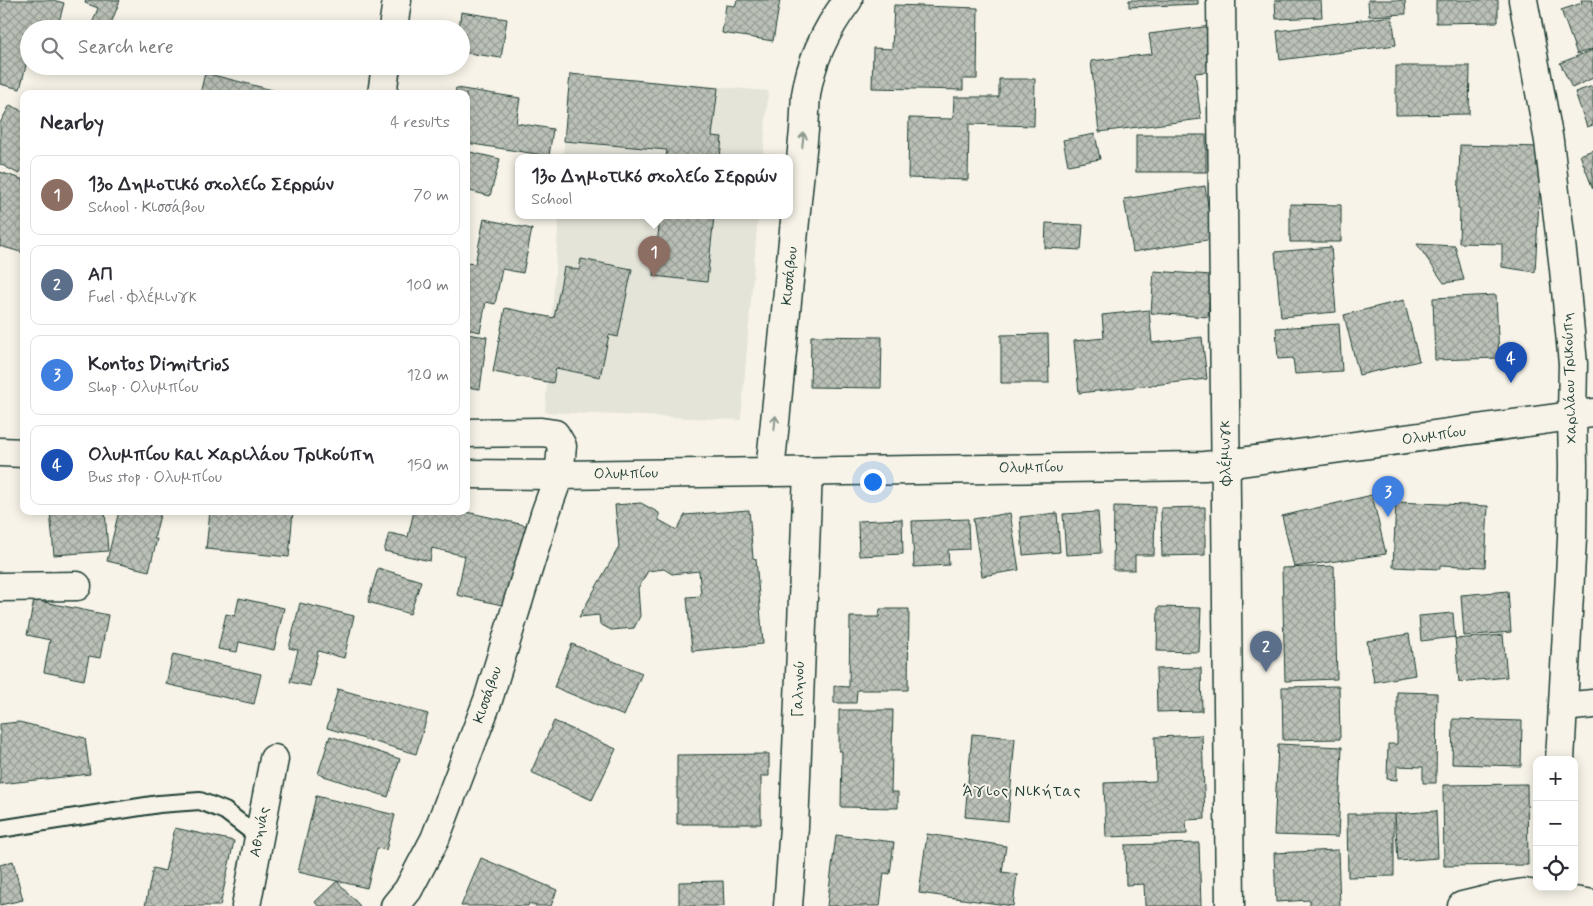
<!DOCTYPE html>
<meta charset="utf-8">
<style>
body{margin:0;font-family:Mynerve,sans-serif;background:#f7f7f7;color:#2b2b33}
.controls{position:absolute;right:15px;bottom:15px;display:grid;overflow:hidden;border-radius:10px;box-shadow:0 2px 12px #0003}
.controls button{width:45px;height:45px;display:grid;place-items:center;padding:0;border:0;border-bottom:1px solid #e1e1e2;background:#fff;color:#2b2b33;font:25px sans-serif}
.you{position:absolute;left:872px;top:481px;width:18px;height:18px;margin:-12px;border:4px solid #fff;border-radius:50%;background:#1a73e8;box-shadow:0 0 0 8px #1a73e833}
.badge{display:grid;place-items:center;width:32px;height:32px;border-radius:50%;background:#0b8043;color:#fff;font-size:16px;font-weight:700}
.pin{position:absolute;translate:-50% -41px;filter:drop-shadow(0 1px 2px #0008)}
.pin::after{content:'';position:absolute;top:26px;width:18px;height:15px;background:inherit;clip-path:polygon(0 0,100% 0,50% 100%)}
.popup{position:absolute;left:515px;top:154px;width:278px;height:65px;box-sizing:border-box;display:grid;place-content:center;border-radius:10px;background:#fff;filter:drop-shadow(0 1px 4px #0005);font-size:16px;white-space:nowrap;color:#7c7c81}
.popup b{font-size:19px;color:#2b2b33}
.popup::after{content:'';position:absolute;left:50%;top:100%;margin-left:-10px;border:10px solid transparent;border-top-color:#fff}
.list{margin:0;padding:0;list-style:none}
h2{display:flex;justify-content:space-between;align-items:center;height:65px;margin:0;padding:0 20px;font-size:21px}
h2 small{font-size:16px;font-weight:400;color:#7c7c81}
.list li{display:grid;grid-template-columns:32px 1fr auto;gap:15px;align-items:center;box-sizing:border-box;height:80px;margin:0 10px 10px;padding:0 10px;border:1px solid #e1e1e2;border-radius:10px}
.list b{display:block;font-size:19px;white-space:nowrap}
.list p{margin:0;font-size:16px;white-space:nowrap;color:#7c7c81}
.list em{font-size:16px;font-style:normal;color:#7c7c81}
.icon{flex:none;width:28px;height:28px;fill:none;stroke:currentColor;stroke-width:2;stroke-linecap:round;stroke-linejoin:round}
.map{position:relative;flex:none;width:1593px;height:906px;overflow:hidden}
.search{position:absolute;background:#fff;box-shadow:0 2px 12px #0003;left:20px;top:20px;width:450px;height:55px;display:flex;align-items:center;gap:12px;box-sizing:border-box;padding:0 18px;border-radius:28px;color:#7c7c81;font-size:19px}
.panel{position:absolute;background:#fff;box-shadow:0 2px 12px #0003;left:20px;top:90px;width:450px;height:425px;border-radius:10px}
.map>svg:first-child{display:block}
.built{fill:#e5e4d9}
.building{fill:url(#building-cross-hatch);stroke:#1f3d34}
.lines{fill:none;stroke-linecap:round;stroke-linejoin:round}
.lane-casing{stroke:#1f3d34;stroke-width:20}
.street-casing{stroke:#1f3d34;stroke-width:31}
.secondary-casing{stroke:#1f3d34;stroke-width:31}
.lane{stroke:#f7f3e8;stroke-width:16}
.street{stroke:#f7f3e8;stroke-width:28}
.secondary{stroke:#f7f3e8;stroke-width:28}
.oneway{stroke:#8b988e}
.labels{text-anchor:middle;dominant-baseline:central;stroke-width:4;stroke-linejoin:round;paint-order:stroke}
.street-label{font-size:15px;fill:#1f3d34;stroke:#f7f3e8}
.neighbourhood-label{font-size:16px;letter-spacing:1px;fill:#1f3d34;stroke:#f7f3e8}
</style>
<div class="map">
<svg width="1593" height="906" viewBox="0 0 1593 906">
<defs>
<pattern id="building-cross-hatch" width="8" height="8" patternUnits="userSpaceOnUse" patternTransform="scale(1.25)"><rect width="8" height="8" fill="#bbc1b6"/><path d="M0 0l8 8M0 8l8-8" fill="none" stroke="#979e95"/></pattern>
</defs>
<rect width="100%" height="100%" fill="#f7f3e8"/>
<filter id="ink" filterUnits="userSpaceOnUse"><feTurbulence type="fractalNoise" baseFrequency=".02" numOctaves="2"/><feDisplacementMap in="SourceGraphic" scale="10" xChannelSelector="R" yChannelSelector="G"/><feConvolveMatrix kernelMatrix="1 2 1 2 8 2 1 2 1" color-interpolation-filters="sRGB"/></filter>
<g filter="url(#ink)">
<!-- built -->
<g class="built">
<path d="M 570,74 L 768,91 L 763,158 L 563,158 Z"/>
<path d="M 559,216 L 758,216 L 741,420 L 545,412 Z"/>
</g>
<!-- building -->
<g class="building">
<path d="M 0,0 L 53,0 L 64,3 L 57,29 L 29,29 L 29,54 L 20,89 L 0,84 Z"/>
<path d="M 86,0 L 120,0 L 109,29 L 105,29 L 92,24 L 98,8 L 85,3 Z"/>
<path d="M 737,0 L 780,0 L 773,41 L 722,33 L 726,5 L 735,6 Z"/>
<path d="M 1129,0 L 1198,0 L 1198,4 L 1129,7 Z"/>
<path d="M 1275,0 L 1321,0 L 1322,17 L 1276,19 Z"/>
<path d="M 1368,0 L 1405,0 L 1406,14 L 1369,16 Z"/>
<path d="M 1436,0 L 1498,0 L 1498,22 L 1436,23 Z"/>
<path d="M 1581,0 L 1593,0 L 1593,49 L 1577,54 L 1561,10 L 1582,3 Z"/>
<path d="M 894,5 L 978,8 L 977,79 L 963,79 L 963,90 L 872,88 L 873,48 L 892,49 Z"/>
<path d="M 461,12 L 507,19 L 501,58 L 461,52 L 461,29 L 459,29 Z"/>
<path d="M 1392,16 L 1396,45 L 1280,60 L 1277,31 Z"/>
<path d="M 1211,26 L 1217,71 L 1195,73 L 1201,119 L 1099,132 L 1091,61 L 1152,54 L 1149,34 Z"/>
<path d="M 1593,50 L 1593,78 L 1572,88 L 1560,63 Z"/>
<path d="M 1396,66 L 1470,66 L 1469,114 L 1396,115 Z"/>
<path d="M 205,73 L 288,94 L 200,94 Z"/>
<path d="M 570,74 L 718,88 L 712,136 L 722,137 L 720,158 L 666,158 L 667,150 L 564,141 Z"/>
<path d="M 999,79 L 1035,79 L 1034,126 L 969,124 L 968,180 L 908,178 L 909,118 L 953,119 L 954,97 L 999,97 Z"/>
<path d="M 1593,86 L 1593,125 L 1587,127 L 1575,92 Z"/>
<path d="M 456,88 L 520,98 L 516,123 L 553,129 L 549,156 L 466,143 L 466,94 L 455,94 Z"/>
<path d="M 10,105 L 24,112 L 24,165 L 19,174 L 0,164 L 0,123 Z"/>
<path d="M 1095,134 L 1100,159 L 1068,165 L 1063,140 Z"/>
<rect x="1136" y="135" width="70" height="37"/>
<path d="M 1460,145 L 1542,147 L 1535,272 L 1502,267 L 1502,244 L 1459,243 L 1460,208 L 1458,208 Z"/>
<path d="M 1593,150 L 1593,189 L 1580,155 Z"/>
<path d="M 466,151 L 500,159 L 490,196 L 466,190 Z"/>
<path d="M 0,172 L 24,180 L 24,253 L 0,246 Z"/>
<path d="M 1205,186 L 1213,239 L 1133,252 L 1124,199 Z"/>
<path d="M 1290,204 L 1341,205 L 1341,242 L 1290,242 Z"/>
<path d="M 660,216 L 714,216 L 707,282 L 654,276 Z"/>
<path d="M 484,219 L 532,229 L 523,273 L 502,269 L 495,304 L 486,302 L 480,332 L 466,329 L 466,263 L 475,264 Z"/>
<path d="M 1046,223 L 1083,225 L 1081,250 L 1045,248 Z"/>
<path d="M 1417,244 L 1455,246 L 1464,280 L 1444,283 Z"/>
<path d="M 1331,247 L 1336,312 L 1281,317 L 1275,252 Z"/>
<path d="M 581,259 L 632,269 L 618,337 L 609,335 L 600,377 L 556,368 L 553,383 L 493,372 L 505,308 L 554,318 L 564,267 L 579,270 Z"/>
<path d="M 1154,271 L 1211,275 L 1208,317 L 1151,313 Z"/>
<path d="M 1496,295 L 1499,358 L 1435,360 L 1433,298 Z"/>
<path d="M 1404,300 L 1419,361 L 1359,375 L 1344,315 Z"/>
<path d="M 1149,310 L 1152,343 L 1202,337 L 1207,379 L 1079,393 L 1074,341 L 1104,338 L 1102,315 Z"/>
<path d="M 1339,324 L 1342,371 L 1295,374 L 1293,358 L 1278,359 L 1276,328 Z"/>
<path d="M 466,334 L 487,337 L 480,389 L 466,387 Z"/>
<path d="M 1048,334 L 1049,383 L 1001,383 L 1001,335 Z"/>
<path d="M 811,336 L 882,337 L 881,388 L 810,387 Z"/>
<path d="M 1372,495 L 1386,554 L 1294,567 L 1282,516 Z"/>
<path d="M 1396,502 L 1488,506 L 1485,567 L 1440,565 L 1440,569 L 1393,567 Z"/>
<path d="M 641,503 L 659,513 L 659,520 L 677,530 L 685,515 L 749,510 L 753,558 L 756,559 L 763,644 L 692,651 L 687,597 L 701,596 L 699,571 L 672,574 L 664,569 L 648,571 L 638,588 L 640,616 L 634,628 L 611,630 L 600,624 L 599,615 L 579,617 L 619,547 L 615,505 Z"/>
<path d="M 1114,506 L 1155,507 L 1154,555 L 1135,555 L 1135,570 L 1113,570 Z"/>
<path d="M 1205,507 L 1205,555 L 1162,556 L 1161,508 Z"/>
<path d="M 50,511 L 105,511 L 108,551 L 54,555 Z"/>
<path d="M 119,511 L 161,511 L 154,539 L 157,539 L 149,571 L 107,561 Z"/>
<path d="M 210,511 L 293,511 L 289,557 L 206,549 Z"/>
<path d="M 414,511 L 462,511 L 529,526 L 511,607 L 457,595 L 465,556 L 432,548 L 430,561 L 384,551 L 389,533 L 408,537 Z"/>
<path d="M 1098,512 L 1101,553 L 1066,555 L 1063,514 Z"/>
<path d="M 1010,513 L 1019,570 L 982,576 L 973,519 Z"/>
<path d="M 1057,513 L 1060,552 L 1023,555 L 1020,517 Z"/>
<path d="M 902,519 L 903,554 L 859,556 L 858,521 Z"/>
<path d="M 968,519 L 969,549 L 948,550 L 949,565 L 914,567 L 912,521 Z"/>
<path d="M 1334,566 L 1337,679 L 1285,681 L 1282,568 Z"/>
<path d="M 378,568 L 421,581 L 410,614 L 368,602 Z"/>
<path d="M 1508,591 L 1511,632 L 1464,636 L 1461,595 Z"/>
<path d="M 239,598 L 284,608 L 274,650 L 239,642 L 237,652 L 218,649 L 226,614 L 235,616 Z"/>
<path d="M 34,600 L 108,615 L 100,658 L 89,656 L 84,680 L 44,672 L 50,640 L 27,635 Z"/>
<path d="M 300,603 L 354,616 L 344,658 L 318,651 L 310,686 L 290,682 L 298,650 L 289,648 Z"/>
<path d="M 1158,607 L 1201,608 L 1199,652 L 1157,651 Z"/>
<path d="M 880,609 L 909,609 L 908,690 L 857,690 L 856,703 L 834,703 L 834,686 L 849,687 L 850,617 L 879,617 Z"/>
<path d="M 1453,613 L 1455,639 L 1503,635 L 1507,677 L 1459,682 L 1455,637 L 1421,641 L 1419,616 Z"/>
<path d="M 1409,634 L 1415,675 L 1374,682 L 1367,641 Z"/>
<path d="M 572,644 L 642,673 L 624,716 L 554,687 Z"/>
<path d="M 173,654 L 261,674 L 254,704 L 166,684 Z"/>
<path d="M 1201,668 L 1202,711 L 1157,712 L 1156,669 Z"/>
<path d="M 1339,686 L 1340,739 L 1283,740 L 1282,687 Z"/>
<path d="M 338,689 L 428,714 L 416,754 L 327,728 Z"/>
<path d="M 1397,692 L 1437,693 L 1436,783 L 1423,783 L 1423,767 L 1397,766 L 1397,780 L 1387,779 L 1388,744 L 1397,744 Z"/>
<path d="M 839,710 L 893,710 L 891,792 L 898,792 L 898,808 L 841,807 L 842,751 L 839,751 Z"/>
<path d="M 1453,719 L 1522,721 L 1521,766 L 1452,764 Z"/>
<path d="M 554,721 L 616,749 L 592,800 L 531,772 Z"/>
<path d="M 19,722 L 85,738 L 90,774 L 0,784 L 0,724 Z"/>
<path d="M 972,734 L 1015,738 L 1008,821 L 965,817 Z"/>
<path d="M 1202,735 L 1205,819 L 1186,820 L 1187,834 L 1106,837 L 1104,783 L 1156,781 L 1155,737 Z"/>
<path d="M 330,736 L 400,759 L 388,797 L 318,774 Z"/>
<path d="M 1278,744 L 1342,747 L 1338,837 L 1274,835 Z"/>
<path d="M 769,754 L 769,776 L 761,776 L 761,824 L 677,824 L 677,755 Z"/>
<path d="M 1527,784 L 1528,865 L 1444,866 L 1443,785 Z"/>
<path d="M 316,796 L 395,815 L 386,850 L 377,848 L 367,888 L 298,872 Z"/>
<path d="M 1436,811 L 1438,858 L 1398,861 L 1395,814 Z"/>
<path d="M 1347,814 L 1394,814 L 1394,876 L 1348,877 Z"/>
<path d="M 175,828 L 234,841 L 220,906 L 145,906 L 153,868 L 165,871 Z"/>
<path d="M 927,834 L 1006,846 L 1002,872 L 1017,874 L 1013,906 L 919,893 Z"/>
<path d="M 836,835 L 894,842 L 890,874 L 884,873 L 880,906 L 827,906 Z"/>
<path d="M 1199,843 L 1201,906 L 1145,906 L 1144,884 L 1126,885 L 1125,845 Z"/>
<path d="M 1338,850 L 1340,906 L 1310,906 L 1310,900 L 1276,902 L 1274,853 Z"/>
<path d="M 481,858 L 557,890 L 551,906 L 535,906 L 529,903 L 528,906 L 461,906 Z"/>
<path d="M 13,861 L 23,900 L 0,905 L 0,865 Z"/>
<path d="M 337,881 L 360,906 L 318,906 L 315,902 Z"/>
<path d="M 723,881 L 724,906 L 679,906 L 679,882 Z"/>
</g>
<g class="lines">
<defs>
<path id="lane" d="M 0,829 L 159,804 L 200,801 L 225,811 L 259,837"/>
<g id="street">
<path d="M 1523,0 L 1549,141 L 1564,269 L 1573,364 L 1572,417 L 1573,465 L 1572,539 L 1560,760"/>
<path d="M 393,29 L 397,0"/>
<path d="M 382,94 L 386,66"/>
<path d="M 0,452 L 24,453"/>
<path d="M 770,472 L 804,130 C 805,118 805,106 806,95 C 811,60 827,28 848,0"/>
<path d="M 466,474 L 559,475 L 1204,466 L 1226,464 L 1593,413"/>
<path d="M 0,587 L 77,586"/>
<path d="M 1563,707 L 1593,704"/>
<path d="M 246,906 L 274,759"/>
<path d="M 395,906 L 408,890 L 435,839 L 488,700 L 545,514 L 559,475 L 562,446 L 555,434 L 541,432 L 466,433"/>
<path d="M 788,906 L 794,827 L 808,472"/>
</g>
<g id="secondary">
<path d="M 1221,0 L 1230,906"/>
<path d="M 1462,906 L 1499,897 L 1524,893 L 1593,904"/>
</g>
</defs>
<!-- lane casing -->
<use href="#lane" class="lane-casing"/>
<!-- street casing -->
<use href="#street" class="street-casing"/>
<!-- secondary casing -->
<use href="#secondary" class="secondary-casing"/>
<!-- lane -->
<use href="#lane" class="lane"/>
<!-- street -->
<use href="#street" class="street"/>
<!-- secondary -->
<use href="#secondary" class="secondary"/>
</g>
<!-- one-way arrows -->
<defs><path id="oneway-shaft" d="M-6 0H5M1.5-3L5.5 0L1.5 3" fill="none" stroke-width="1.6" stroke-linecap="round" stroke-linejoin="round" transform="scale(1.25)"/></defs>
<g class="oneway">
<use href="#oneway-shaft" transform="translate(803 140) rotate(-84)"/>
<use href="#oneway-shaft" transform="translate(775 423) rotate(-84)"/>
</g>
</g>
<g class="labels">
<!-- street labels -->
<g class="street-label">
<text transform="translate(790 276) rotate(-84)">Κισσάβου</text>
<text transform="translate(1570 378) rotate(-92)">Χαριλάου Τρικούπη</text>
<text transform="translate(1434 436) rotate(-8)">Ολυμπίου</text>
<text transform="translate(1226 453) rotate(-91)">Φλέμινγκ</text>
<text transform="translate(1031 468) rotate(-1)">Ολυμπίου</text>
<text transform="translate(626 474) rotate(-1)">Ολυμπίου</text>
<text transform="translate(799 689) rotate(-88)">Γαληνού</text>
<text transform="translate(488 695) rotate(-71)">Κισσάβου</text>
<text transform="translate(260 832) rotate(-79)">Αθηνάς</text>
</g>
<!-- neighbourhood labels -->
<g class="neighbourhood-label">
<text x="1022" y="791">Άγιος Νικήτας</text>
</g>
</g>
</svg>
<div class="controls">
<button>+</button>
<button>−</button>
<button><svg class="icon" aria-label="locate" viewBox="0 0 24 24"><circle cx="12" cy="12" r="6"/><path d="M12 2v4M12 18v4M2 12h4M18 12h4"/></svg></button>
</div>
<div class="you"></div>
<div class="pin badge" style="left:654px;top:277px;background:#8d6e63">1</div>
<div class="popup"><b>13ο Δημοτικό σχολείο Σερρών</b>School</div>
<div class="pin badge" style="left:1266px;top:672px;background:#5c6f8a">2</div>
<div class="pin badge" style="left:1388px;top:517px;background:#3f7fe0">3</div>
<div class="pin badge" style="left:1511px;top:383px;background:#1a4fb4">4</div>
<div class="search"><svg class="icon" aria-label="search" viewBox="0 0 24 24"><circle cx="10" cy="10" r="6"/><path d="M15 15l6 6"/></svg>Search here</div>
<section class="panel">
<h2>Nearby<small>4 results</small></h2>
<ul class="list">
<li><span class="badge" style="background:#8d6e63">1</span><div><b>13ο Δημοτικό σχολείο Σερρών</b><p>School · Κισσάβου</p></div><em>70 m</em></li>
<li><span class="badge" style="background:#5c6f8a">2</span><div><b>ΑΠ</b><p>Fuel · Φλέμινγκ</p></div><em>100 m</em></li>
<li><span class="badge" style="background:#3f7fe0">3</span><div><b>Kontos Dimitrios</b><p>Shop · Ολυμπίου</p></div><em>120 m</em></li>
<li><span class="badge" style="background:#1a4fb4">4</span><div><b>Ολυμπίου και Χαριλάου Τρικούπη</b><p>Bus stop · Ολυμπίου</p></div><em>150 m</em></li>
</ul>
</section>
</div>
